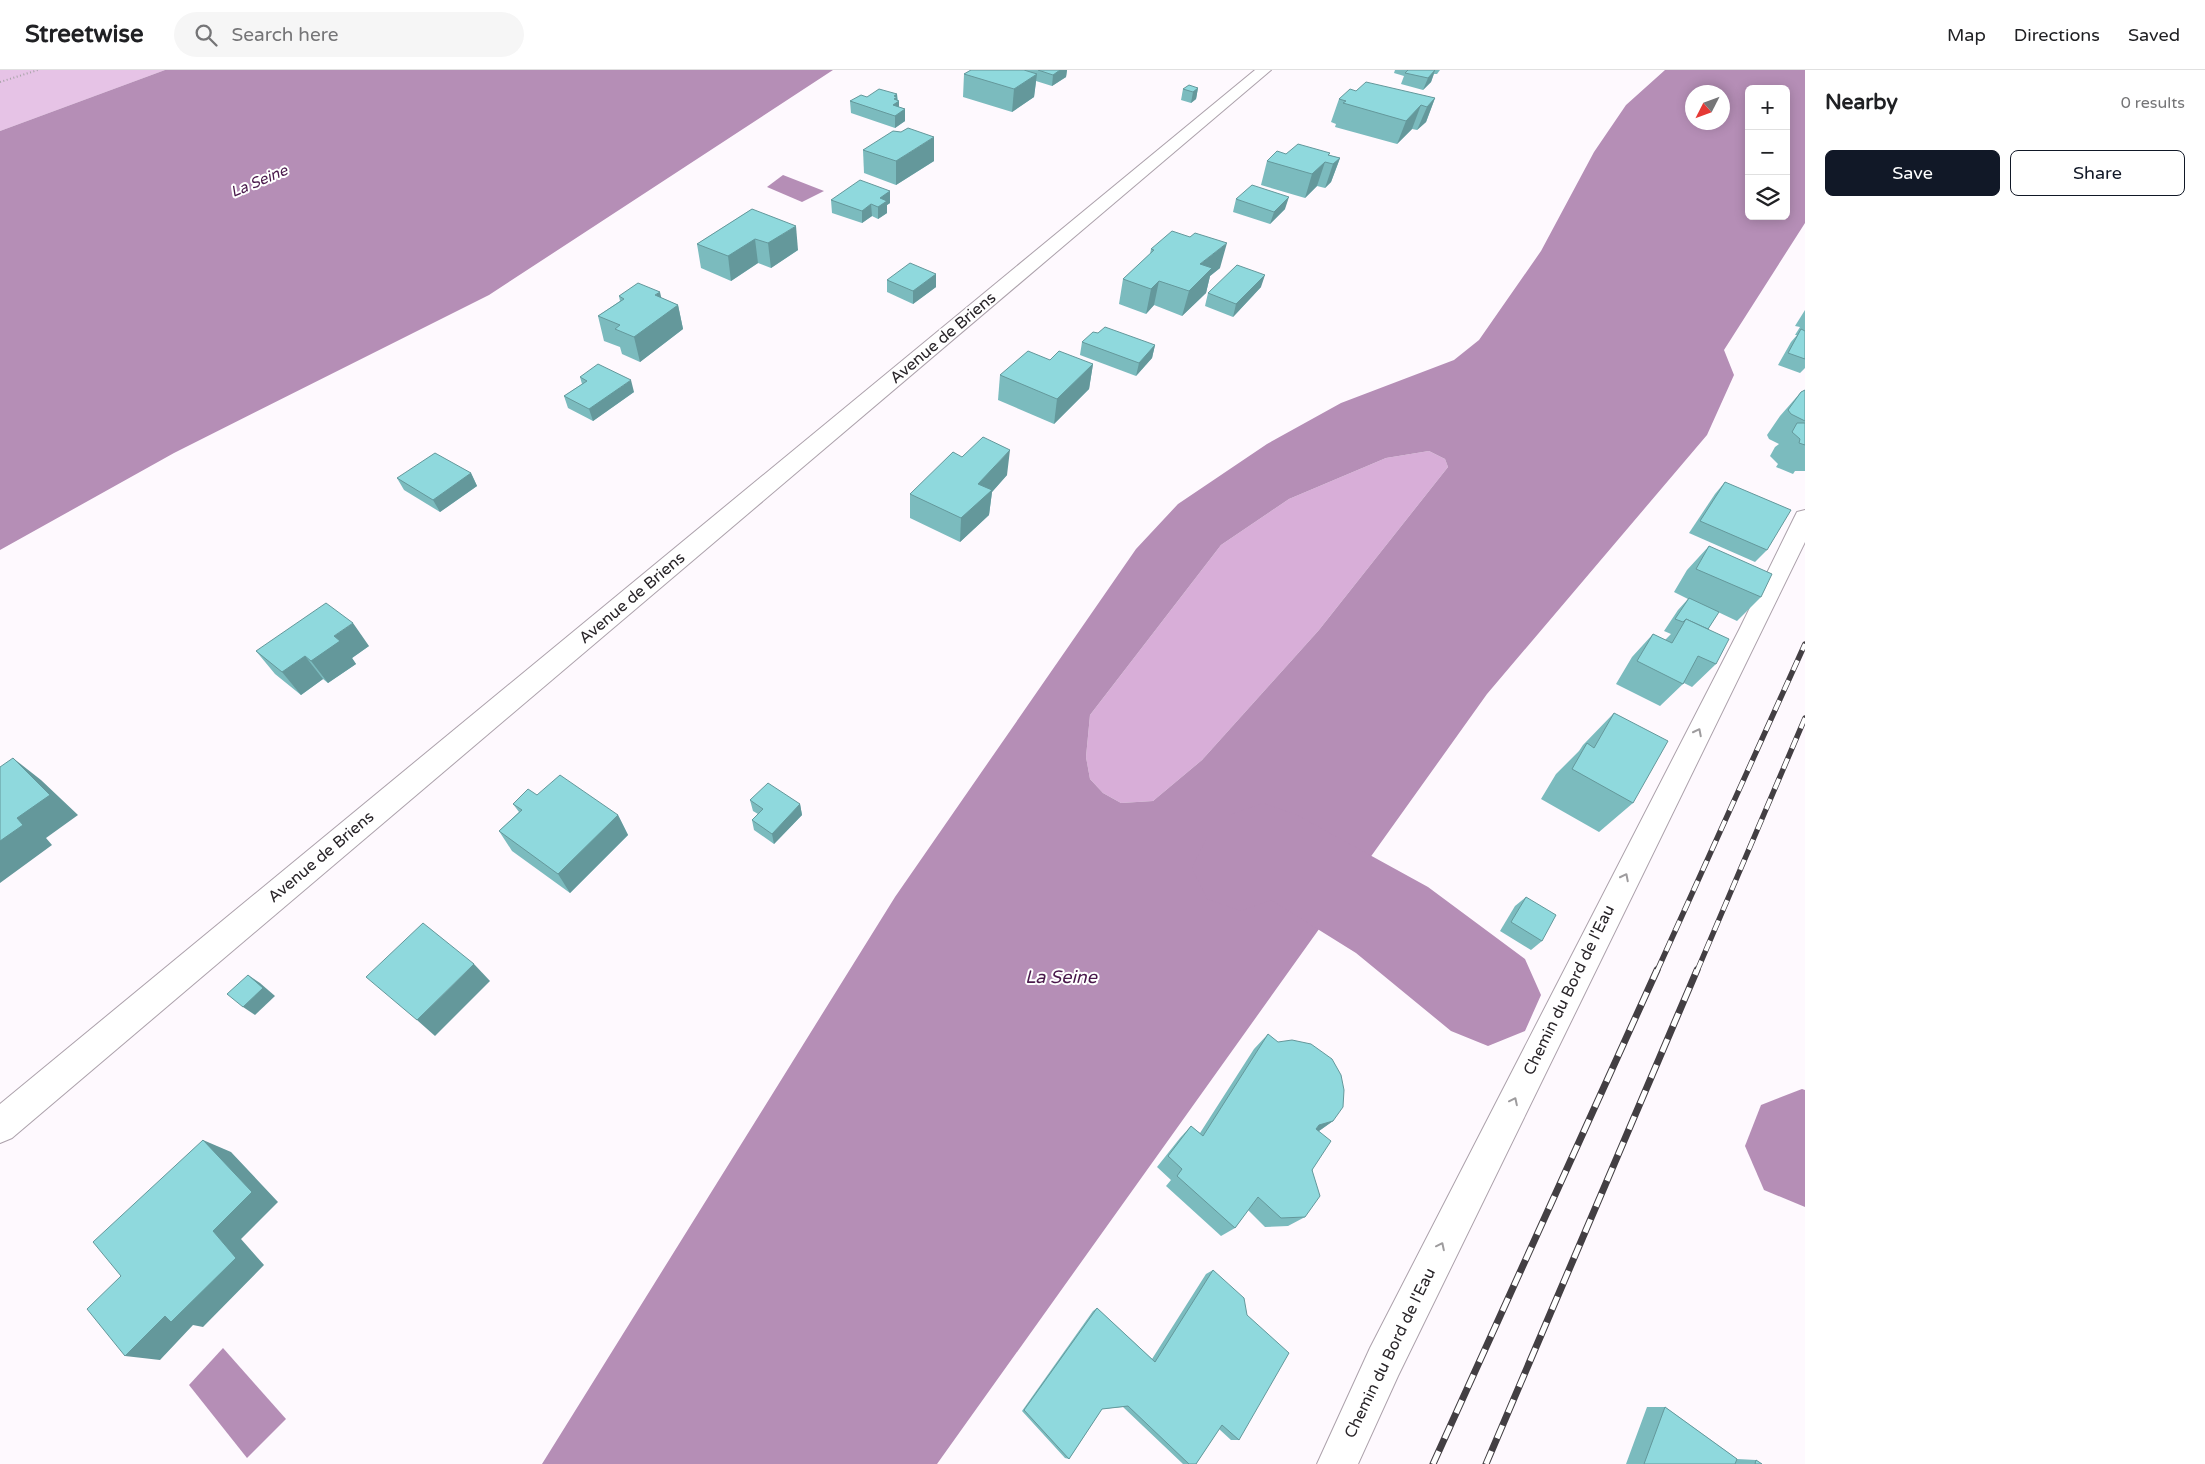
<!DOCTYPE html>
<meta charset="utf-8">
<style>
body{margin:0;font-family:"Varela Round",sans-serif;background:#f6f6f6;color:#202124}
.controls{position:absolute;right:15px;top:15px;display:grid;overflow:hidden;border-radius:8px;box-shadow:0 2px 12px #0003}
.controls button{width:45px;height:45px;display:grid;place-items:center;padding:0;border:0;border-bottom:1px solid #e0e0e0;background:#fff;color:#202124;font:25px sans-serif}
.compass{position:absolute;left:1685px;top:15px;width:45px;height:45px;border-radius:50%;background:#fff;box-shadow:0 2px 12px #0003;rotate:228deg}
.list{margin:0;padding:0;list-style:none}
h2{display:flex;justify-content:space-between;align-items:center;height:65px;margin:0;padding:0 20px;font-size:21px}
h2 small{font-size:16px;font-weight:400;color:#757577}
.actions{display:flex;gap:10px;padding:15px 20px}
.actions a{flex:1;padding:11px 0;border:1px solid #111827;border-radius:8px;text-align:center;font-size:18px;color:#111827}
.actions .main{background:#111827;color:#fff}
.icon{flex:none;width:28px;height:28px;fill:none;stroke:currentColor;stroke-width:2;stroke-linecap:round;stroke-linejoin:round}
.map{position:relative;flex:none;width:1805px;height:1394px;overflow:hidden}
header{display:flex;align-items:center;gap:30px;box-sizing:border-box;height:70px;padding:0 25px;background:#fff;border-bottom:1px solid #e0e0e0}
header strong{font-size:24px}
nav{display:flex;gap:28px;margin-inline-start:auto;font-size:18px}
.search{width:350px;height:45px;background:#f6f6f6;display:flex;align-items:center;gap:12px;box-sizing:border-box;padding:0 18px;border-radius:28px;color:#757577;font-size:19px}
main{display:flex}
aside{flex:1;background:#fff}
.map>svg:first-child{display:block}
.green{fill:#e6c3e6}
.forest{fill:#d8aed8}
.water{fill:#b58eb6;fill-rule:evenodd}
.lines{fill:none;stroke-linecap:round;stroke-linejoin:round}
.river{fill:#b58eb6;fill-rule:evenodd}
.minor-casing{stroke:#aca1ab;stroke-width:2}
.path{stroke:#a7a3a7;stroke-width:2;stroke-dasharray:1 2.5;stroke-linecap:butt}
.minor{fill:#fff;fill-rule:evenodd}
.rail-far1-casing{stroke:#433f43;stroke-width:5.5}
.rail-casing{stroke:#433f43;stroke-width:7}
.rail-far1{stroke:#fff;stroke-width:4;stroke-dasharray:11;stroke-linecap:butt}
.rail{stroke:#fff;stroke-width:5;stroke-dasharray:14;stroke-linecap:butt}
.wall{fill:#7bbbbe}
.shaded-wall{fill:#64989b}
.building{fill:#8fd9dd;stroke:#64989b}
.oneway{stroke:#9e9c9e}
.labels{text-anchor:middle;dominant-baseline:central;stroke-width:4;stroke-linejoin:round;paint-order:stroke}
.far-water-label{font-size:15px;font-style:italic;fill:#49184b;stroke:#fff}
.street-label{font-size:16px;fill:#282428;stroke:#fff}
.water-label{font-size:18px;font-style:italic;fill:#49184b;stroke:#fff}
</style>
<header>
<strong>Streetwise</strong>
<div class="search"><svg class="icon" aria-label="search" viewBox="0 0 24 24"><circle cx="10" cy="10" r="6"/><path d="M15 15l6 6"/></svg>Search here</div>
<nav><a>Map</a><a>Directions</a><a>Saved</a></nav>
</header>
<main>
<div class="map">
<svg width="1805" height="1394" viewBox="0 0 1805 1394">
<rect width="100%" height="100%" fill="#fef9fe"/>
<!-- green -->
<path class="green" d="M 0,0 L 165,0 L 0,61 Z"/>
<!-- forest -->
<path class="forest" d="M 1429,381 L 1445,389 L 1448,397 L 1319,560 L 1202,690 L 1153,731 L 1121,733 L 1103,723 L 1090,709 L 1086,687 L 1090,645 L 1221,475 L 1289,429 L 1386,388 Z"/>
<!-- water -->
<g class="water">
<path d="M 165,0 L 833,0 L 489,225 L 174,383 L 0,480 L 0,61 Z"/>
<path d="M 1665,0 L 1805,0 L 1805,153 L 1724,280 L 1734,305 L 1707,365 L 1487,624 L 937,1394 L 542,1394 L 895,827 L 1136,479 L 1178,434 L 1267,374 L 1341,333 L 1454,290 L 1479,270 L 1541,181 L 1594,82 L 1626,35 ZM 1749,19 L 1786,19 L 1786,146 L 1749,146 ZM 1722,22 L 1722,52 L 1692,52 L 1692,22 ZM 1429,381 L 1445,389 L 1448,397 L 1319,560 L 1202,690 L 1153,731 L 1121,733 L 1103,723 L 1090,709 L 1086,687 L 1090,645 L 1221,475 L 1289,429 L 1386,388 Z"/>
<path d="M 783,105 L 824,121 L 802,132 L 767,117 Z"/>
<path d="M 223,1278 L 286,1349 L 247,1388 L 189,1315 Z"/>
</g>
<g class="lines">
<!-- river -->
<g class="river">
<path d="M 1263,733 L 1297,745 L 1428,817 L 1525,889 L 1541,925 L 1525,961 L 1488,976 L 1451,961 L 1356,883 L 1271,830 L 1241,841 L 1207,829 L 1192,798 L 1207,767 L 1229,745 Z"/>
<path d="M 1802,1019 L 1805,1020 L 1805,1137 L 1764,1120 L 1745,1076 L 1761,1035 Z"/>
</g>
<defs>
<g id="minor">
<path d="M 1255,0 L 1271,0 L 12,1068 L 0,1073 L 0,1034 Z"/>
<path d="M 1805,440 L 1805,472 L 1398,1306 L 1358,1394 L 1317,1394 L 1370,1278 L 1739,560 L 1794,448 L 1797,442 Z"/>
</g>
</defs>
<!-- minor casing -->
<use href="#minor" class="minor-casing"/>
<!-- path -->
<path class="path" d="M 0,12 L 38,0"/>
<!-- minor -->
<use href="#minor" class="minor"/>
<defs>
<g id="rail-far1">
<path d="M 1657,901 L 1805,574"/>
<path d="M 1697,901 L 1805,648"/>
</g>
<g id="rail">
<path d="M 1433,1394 L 1657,900"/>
<path d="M 1486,1394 L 1697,900"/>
</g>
</defs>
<!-- rail-far1 casing -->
<use href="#rail-far1" class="rail-far1-casing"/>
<!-- rail casing -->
<use href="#rail" class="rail-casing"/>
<!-- rail-far1 -->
<use href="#rail-far1" class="rail-far1"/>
<!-- rail -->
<use href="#rail" class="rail"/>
</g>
<!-- wall -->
<g class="wall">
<path d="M 971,0 L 1067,0 L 1066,7 L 1052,16 L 1036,11 L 1034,27 L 1012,42 L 963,27 L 964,4 Z"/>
<path d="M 1395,0 L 1440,0 L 1437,4 L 1434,4 L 1431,12 L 1423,20 L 1401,14 L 1404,6 L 1394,3 Z"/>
<path d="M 1198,18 L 1196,29 L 1191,33 L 1181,30 L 1183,19 Z"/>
<path d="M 1356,21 L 1435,28 L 1426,52 L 1417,60 L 1412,59 L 1397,74 L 1335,57 L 1336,54 L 1331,52 L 1339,29 Z"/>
<path d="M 897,24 L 899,37 L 905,39 L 905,51 L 895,58 L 851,43 L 850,31 L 867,27 Z"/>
<path d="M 863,80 L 934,91 L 896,115 L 864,103 Z"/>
<path d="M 1330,83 L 1329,85 L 1340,88 L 1331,112 L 1325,118 L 1317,116 L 1305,128 L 1261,115 L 1267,91 L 1286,84 Z"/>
<path d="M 890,121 L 890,133 L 887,135 L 887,143 L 878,149 L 872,146 L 862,153 L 832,143 L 831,130 Z"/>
<path d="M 1236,129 L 1285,139 L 1270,154 L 1233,142 Z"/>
<path d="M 752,139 L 798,180 L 771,198 L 758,193 L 731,211 L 701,198 L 697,174 Z"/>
<path d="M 1151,179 L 1220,198 L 1210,206 L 1206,223 L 1182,246 L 1154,235 L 1146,244 L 1119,234 L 1123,209 L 1150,184 Z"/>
<path d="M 936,204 L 936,217 L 913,234 L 887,222 L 887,210 Z"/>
<path d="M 1261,217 L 1233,247 L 1205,236 L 1208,223 Z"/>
<path d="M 619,226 L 662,228 L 678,235 L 683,259 L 640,292 L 622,284 L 620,277 L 604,271 L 598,246 L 620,231 Z"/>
<path d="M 1805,240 L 1805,298 L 1800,303 L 1778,295 L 1791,272 L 1797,265 L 1795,265 L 1800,257 L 1795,256 Z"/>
<path d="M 1098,263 L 1155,275 L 1152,288 L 1136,306 L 1080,285 L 1082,272 Z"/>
<path d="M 1050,290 L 1093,294 L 1089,319 L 1054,354 L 998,330 L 1000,305 Z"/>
<path d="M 580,307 L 634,322 L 593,351 L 568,338 L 564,326 L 582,314 Z"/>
<path d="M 1805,320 L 1805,401 L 1795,401 L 1793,404 L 1776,397 L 1778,394 L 1770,386 L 1775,377 L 1779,374 L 1769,369 L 1767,365 L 1780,346 L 1801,322 Z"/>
<path d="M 962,387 L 1007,405 L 992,422 L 989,445 L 960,472 L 910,448 L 910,424 Z"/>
<path d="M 471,403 L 477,416 L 440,442 L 404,420 L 397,408 Z"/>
<path d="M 1725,412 L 1767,480 L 1755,492 L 1689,463 L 1715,424 Z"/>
<path d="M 1709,476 L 1761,527 L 1737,551 L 1718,542 L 1708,559 L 1716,594 L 1692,617 L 1684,613 L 1660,636 L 1616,614 L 1632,587 L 1653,564 L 1665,570 L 1671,564 L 1664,561 L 1678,540 L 1688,529 L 1674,522 L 1687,500 Z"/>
<path d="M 369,576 L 352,588 L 356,594 L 328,613 L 323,609 L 301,625 L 275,604 L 256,581 Z"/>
<path d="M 1614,643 L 1633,733 L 1599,762 L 1541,729 L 1556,704 L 1579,681 L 1583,675 Z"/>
<path d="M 750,730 L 800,734 L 802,745 L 774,774 L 754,760 L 752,750 L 758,744 L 753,741 Z"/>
<path d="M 513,734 L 618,745 L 628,765 L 570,823 L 512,781 L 499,761 L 519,742 Z"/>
<path d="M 1526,827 L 1542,871 L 1531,880 L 1500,861 L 1515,836 Z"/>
<path d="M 1268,964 L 1333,1051 L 1319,1061 L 1305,1147 L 1288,1156 L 1265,1157 L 1248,1140 L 1235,1158 L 1221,1166 L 1166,1116 L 1171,1110 L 1157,1097 L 1180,1068 L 1191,1056 L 1200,1063 L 1254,979 Z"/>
<path d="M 1213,1200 L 1239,1370 L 1231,1370 L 1219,1359 L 1196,1394 L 1183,1394 L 1123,1337 L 1102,1339 L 1069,1389 L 1065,1388 L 1022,1341 L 1093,1241 L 1097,1238 L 1152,1289 L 1206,1204 Z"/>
<path d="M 1647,1337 L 1665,1337 L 1737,1389 L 1756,1390 L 1762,1394 L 1626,1394 Z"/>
</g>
<!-- shaded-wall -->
<g class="shaded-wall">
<path d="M 1060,0 L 1067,0 L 1066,7 L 1052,16 L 1053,5 Z"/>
<path d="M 1435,0 L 1431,12 L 1423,20 L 1428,8 Z"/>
<path d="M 1037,4 L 1034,27 L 1012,42 L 1014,19 Z"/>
<path d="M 1198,18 L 1196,29 L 1191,33 L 1193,22 Z"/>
<path d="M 897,24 L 897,32 L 899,31 L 899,43 L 893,45 L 894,26 Z"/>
<path d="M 1435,28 L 1426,52 L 1417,60 L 1427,37 Z"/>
<path d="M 1421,35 L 1412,59 L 1397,74 L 1406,51 Z"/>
<path d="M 905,39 L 905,51 L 895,58 L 895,46 Z"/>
<path d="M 934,67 L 934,91 L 896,115 L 896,91 Z"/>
<path d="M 1340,88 L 1331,112 L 1325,118 L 1333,94 Z"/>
<path d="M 1325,92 L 1317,116 L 1305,128 L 1312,104 Z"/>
<path d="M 890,121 L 890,133 L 887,135 L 887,143 L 878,149 L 878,137 L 880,128 Z"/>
<path d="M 1289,127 L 1285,139 L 1270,154 L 1274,142 Z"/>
<path d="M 871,134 L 872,146 L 862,153 L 862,141 Z"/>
<path d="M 796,156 L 798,180 L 771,198 L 768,173 Z"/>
<path d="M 755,169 L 758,193 L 731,211 L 728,186 Z"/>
<path d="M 1227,173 L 1220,198 L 1210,206 L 1206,223 L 1182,246 L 1189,221 L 1200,194 Z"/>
<path d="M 936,204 L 936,217 L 913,234 L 913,221 Z"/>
<path d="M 1265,205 L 1261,217 L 1233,247 L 1236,234 Z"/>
<path d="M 1159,211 L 1154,235 L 1146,244 L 1151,219 Z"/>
<path d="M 660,222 L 665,244 L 678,235 L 683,259 L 640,292 L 634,267 L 655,225 Z"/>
<path d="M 1155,275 L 1152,288 L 1136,306 L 1139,293 Z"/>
<path d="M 1093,294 L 1089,319 L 1054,354 L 1057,329 Z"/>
<path d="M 631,310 L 634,322 L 593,351 L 589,339 Z"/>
<path d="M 1010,380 L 1007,405 L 992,422 L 989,445 L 960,472 L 961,448 L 978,414 Z"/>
<path d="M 471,403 L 477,416 L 440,442 L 433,430 Z"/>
<path d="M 353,553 L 369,576 L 352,588 L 356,594 L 328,613 L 311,591 L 334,566 Z"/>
<path d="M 305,586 L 323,609 L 301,625 L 282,602 Z"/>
<path d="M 13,688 L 41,710 L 78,745 L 46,768 L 52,775 L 0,813 L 0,771 L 17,748 Z"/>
<path d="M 800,734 L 802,745 L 774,774 L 772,764 Z"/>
<path d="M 618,745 L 628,765 L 570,823 L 558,804 Z"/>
<path d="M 474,894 L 490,911 L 435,966 L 417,950 Z"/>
<path d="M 248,905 L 260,913 L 275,926 L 255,945 L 243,937 Z"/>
<path d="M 1333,1051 L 1316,1063 L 1302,1067 L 1319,1055 Z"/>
<path d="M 203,1070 L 231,1082 L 278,1132 L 241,1169 L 264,1195 L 203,1257 L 193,1255 L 160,1290 L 125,1286 L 213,1161 Z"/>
</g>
<!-- building -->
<g class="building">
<path d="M 971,0 L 1024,0 L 1037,4 L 1014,19 L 964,4 Z"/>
<path d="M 1038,0 L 1060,0 L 1053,5 Z"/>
<path d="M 1408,0 L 1435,0 L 1428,8 L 1405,3 Z"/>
<path d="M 1366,12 L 1435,28 L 1427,37 L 1421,35 L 1406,51 L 1343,33 L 1346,31 L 1339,29 L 1350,19 L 1356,21 Z"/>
<path d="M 1189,15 L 1198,18 L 1193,22 L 1183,19 Z"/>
<path d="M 879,19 L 897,24 L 894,26 L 897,27 L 894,29 L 899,31 L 893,35 L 905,39 L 895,46 L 850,31 L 861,25 L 867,27 Z"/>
<path d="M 908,58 L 934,67 L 896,91 L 863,80 L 893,61 L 901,62 Z"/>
<path d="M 1298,74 L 1330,83 L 1328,85 L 1340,88 L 1333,94 L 1325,92 L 1312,104 L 1267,91 L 1277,81 L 1286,84 Z"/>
<path d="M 860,110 L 890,121 L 880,128 L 887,131 L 878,137 L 871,134 L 862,141 L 831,130 Z"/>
<path d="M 1252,115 L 1289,127 L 1274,142 L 1236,129 Z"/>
<path d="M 752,139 L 796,156 L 768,173 L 755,169 L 728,186 L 697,174 Z"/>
<path d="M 1172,161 L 1190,167 L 1195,163 L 1227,173 L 1200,194 L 1212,198 L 1189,221 L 1159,211 L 1151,219 L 1123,209 L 1154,180 L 1151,179 Z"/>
<path d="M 910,193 L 936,204 L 913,221 L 887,210 Z"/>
<path d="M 1237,195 L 1265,205 L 1236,234 L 1208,223 Z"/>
<path d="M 638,213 L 660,222 L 655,225 L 678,235 L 634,267 L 615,259 L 620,255 L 598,246 L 624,229 L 619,226 Z"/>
<path d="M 1105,257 L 1155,275 L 1139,293 L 1082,272 L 1093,262 L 1098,263 Z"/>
<path d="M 1801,259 L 1805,261 L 1805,289 L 1788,283 Z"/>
<path d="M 1028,281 L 1050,290 L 1059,281 L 1093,294 L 1057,329 L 1000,305 Z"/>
<path d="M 598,294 L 631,310 L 589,339 L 564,326 L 587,311 L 580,307 Z"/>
<path d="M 1805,320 L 1805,351 L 1791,344 L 1788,340 L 1801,322 Z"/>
<path d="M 1797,353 L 1805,353 L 1805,375 L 1799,373 L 1800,369 L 1792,362 Z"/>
<path d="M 983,367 L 1010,380 L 978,414 L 992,420 L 961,448 L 910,424 L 953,382 L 962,387 Z"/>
<path d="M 435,383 L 471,403 L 433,430 L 397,408 Z"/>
<path d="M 1725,412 L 1791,440 L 1767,480 L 1700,451 Z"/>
<path d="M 1709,476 L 1772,504 L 1761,527 L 1696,499 Z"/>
<path d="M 1689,528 L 1719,542 L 1708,559 L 1686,549 L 1683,552 L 1675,549 Z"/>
<path d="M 326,533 L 353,553 L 334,566 L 340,571 L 311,591 L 305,586 L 282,602 L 256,581 Z"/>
<path d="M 1686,549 L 1729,569 L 1716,594 L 1698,586 L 1683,614 L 1637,591 L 1653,564 L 1672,573 Z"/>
<path d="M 1614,643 L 1668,671 L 1633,733 L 1572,699 L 1587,673 L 1594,678 Z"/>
<path d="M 13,688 L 50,725 L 17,748 L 23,755 L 0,771 L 0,697 Z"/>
<path d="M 560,705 L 618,745 L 558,804 L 499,761 L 522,740 L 513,734 L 528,719 L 537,725 Z"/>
<path d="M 768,713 L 800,734 L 772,764 L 752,750 L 763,739 L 750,730 Z"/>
<path d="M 1526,827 L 1556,845 L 1542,871 L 1511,852 Z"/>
<path d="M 423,853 L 474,894 L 417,950 L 366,907 Z"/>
<path d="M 248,905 L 263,918 L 243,937 L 227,924 Z"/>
<path d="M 1268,964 L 1278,972 L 1292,970 L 1311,974 L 1332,989 L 1341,1005 L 1344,1020 L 1343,1037 L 1333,1051 L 1319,1055 L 1316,1059 L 1331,1071 L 1312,1100 L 1320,1126 L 1305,1147 L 1281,1148 L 1258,1127 L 1235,1158 L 1177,1106 L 1182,1099 L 1168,1086 L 1191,1056 L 1203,1066 Z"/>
<path d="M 203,1070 L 252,1122 L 213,1161 L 236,1188 L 171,1252 L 165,1246 L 125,1286 L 87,1239 L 121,1206 L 93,1172 Z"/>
<path d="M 1213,1200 L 1244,1228 L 1247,1245 L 1289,1283 L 1239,1370 L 1222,1355 L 1196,1394 L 1189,1394 L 1128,1336 L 1102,1339 L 1069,1389 L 1024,1340 L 1097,1238 L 1155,1292 Z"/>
<path d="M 1665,1337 L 1737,1389 L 1735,1394 L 1644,1394 Z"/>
<path d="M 1756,1390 L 1762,1394 L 1755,1394 Z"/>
</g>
<!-- one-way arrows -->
<defs><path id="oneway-chevron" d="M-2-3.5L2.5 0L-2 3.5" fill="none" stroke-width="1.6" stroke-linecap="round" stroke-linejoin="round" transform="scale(1.25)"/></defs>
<g class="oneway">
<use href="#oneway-chevron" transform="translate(1698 662) rotate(-63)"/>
<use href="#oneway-chevron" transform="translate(1625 807) rotate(-63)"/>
<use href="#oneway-chevron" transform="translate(1514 1031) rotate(-64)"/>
<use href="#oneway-chevron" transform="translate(1441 1176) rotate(-64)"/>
</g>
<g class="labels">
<!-- far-water labels -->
<g class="far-water-label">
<text transform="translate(259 111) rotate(-23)">La Seine</text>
</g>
<!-- street labels -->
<g class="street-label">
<text transform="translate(943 268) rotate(-40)">Avenue de Briens</text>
<text transform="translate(632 528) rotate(-40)">Avenue de Briens</text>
<text transform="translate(321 787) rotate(-40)">Avenue de Briens</text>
<text transform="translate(1569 920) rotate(-64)">Chemin du Bord de l'Eau</text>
<text transform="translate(1390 1283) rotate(-64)">Chemin du Bord de l'Eau</text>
</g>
<!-- water labels -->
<g class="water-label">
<text x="1061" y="907">La Seine</text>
</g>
</g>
</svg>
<div class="controls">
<button>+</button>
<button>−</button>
<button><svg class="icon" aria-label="layers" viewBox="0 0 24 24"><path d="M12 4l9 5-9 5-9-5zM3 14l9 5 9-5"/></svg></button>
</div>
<svg class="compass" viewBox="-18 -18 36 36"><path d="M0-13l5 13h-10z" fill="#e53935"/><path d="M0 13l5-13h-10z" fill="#757577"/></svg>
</div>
<aside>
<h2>Nearby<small>0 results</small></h2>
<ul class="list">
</ul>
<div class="actions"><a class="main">Save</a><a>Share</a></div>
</aside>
</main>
